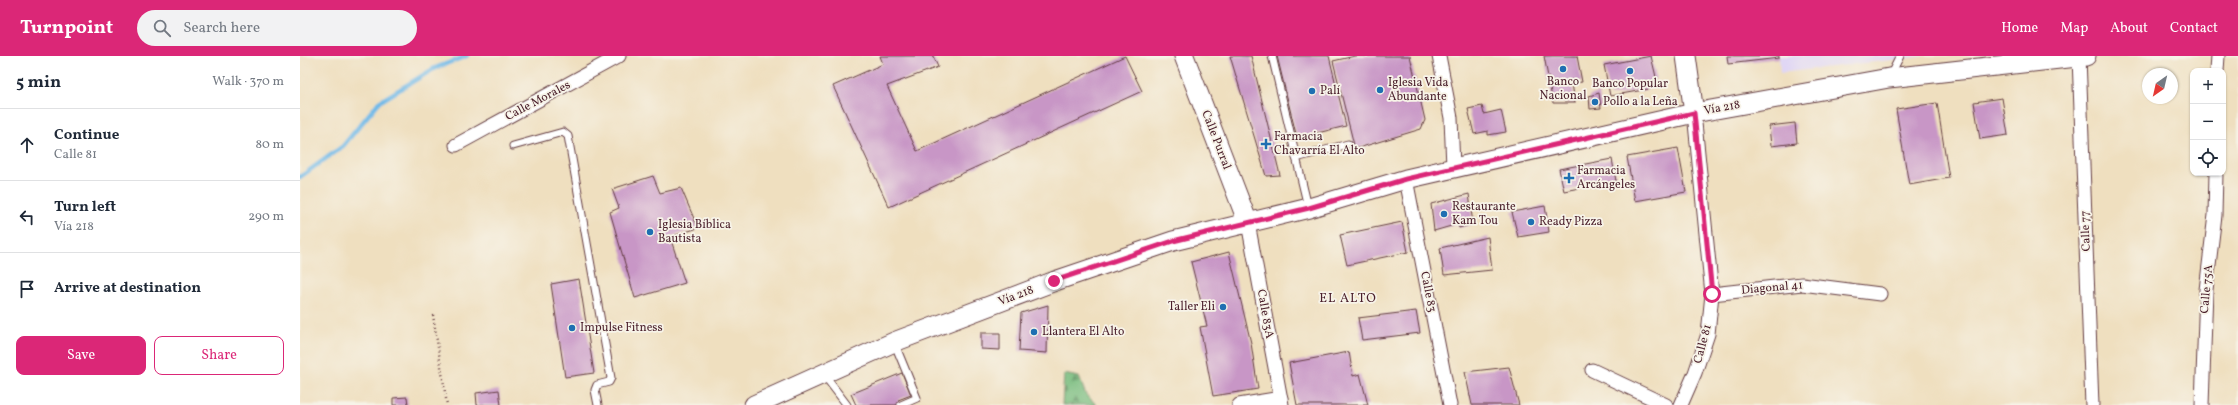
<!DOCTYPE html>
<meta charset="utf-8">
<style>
body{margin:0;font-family:Vollkorn,serif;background:#f2f2f3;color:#1f2937}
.controls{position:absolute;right:12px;top:12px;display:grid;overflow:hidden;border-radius:8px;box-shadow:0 1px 3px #0004}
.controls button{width:36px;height:36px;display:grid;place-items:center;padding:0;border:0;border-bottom:1px solid #e0e1e3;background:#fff;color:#1f2937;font:20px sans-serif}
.compass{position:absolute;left:1842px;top:12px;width:36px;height:36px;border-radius:50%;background:#fff;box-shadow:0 1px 3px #0004;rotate:214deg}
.stop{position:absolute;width:12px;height:12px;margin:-9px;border:3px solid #db2777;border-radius:50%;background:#fff}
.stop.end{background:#db2777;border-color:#fff;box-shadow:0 1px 4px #0008}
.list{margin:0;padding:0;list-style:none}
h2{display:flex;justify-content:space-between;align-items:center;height:52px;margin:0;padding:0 16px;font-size:17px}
h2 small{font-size:13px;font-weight:400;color:#747a83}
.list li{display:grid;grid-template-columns:26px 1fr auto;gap:12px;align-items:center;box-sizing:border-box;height:72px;padding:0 16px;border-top:1px solid #e0e1e3}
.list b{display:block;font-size:15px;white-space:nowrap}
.list p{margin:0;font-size:13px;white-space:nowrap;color:#747a83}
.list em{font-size:13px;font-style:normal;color:#747a83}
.actions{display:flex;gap:8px;padding:12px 16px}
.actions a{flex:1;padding:9px 0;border:1px solid #db2777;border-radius:8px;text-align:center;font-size:14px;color:#db2777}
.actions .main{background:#db2777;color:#fff}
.icon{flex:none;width:22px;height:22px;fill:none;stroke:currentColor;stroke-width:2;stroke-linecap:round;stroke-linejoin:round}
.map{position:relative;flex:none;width:1938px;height:349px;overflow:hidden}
header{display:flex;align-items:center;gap:24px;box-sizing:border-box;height:56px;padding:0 20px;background:#db2777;color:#fff}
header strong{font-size:19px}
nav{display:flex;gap:22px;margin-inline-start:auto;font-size:14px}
.search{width:280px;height:36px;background:#f2f2f3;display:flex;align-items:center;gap:10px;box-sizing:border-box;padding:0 14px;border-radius:22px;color:#747a83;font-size:15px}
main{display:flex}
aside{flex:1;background:#fff}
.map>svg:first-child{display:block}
.built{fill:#dfd5f5}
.forest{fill:url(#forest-firs);stroke:#626e56}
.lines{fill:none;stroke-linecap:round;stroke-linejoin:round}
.stream{stroke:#6fb9e8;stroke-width:4.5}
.building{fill:#c896c6}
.lane-casing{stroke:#633c41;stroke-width:9}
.street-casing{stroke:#633c41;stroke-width:15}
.secondary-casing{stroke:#633c41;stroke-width:21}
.path{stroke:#633c41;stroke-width:2.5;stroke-dasharray:1 3;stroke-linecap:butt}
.lane{stroke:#fff;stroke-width:7}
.street{stroke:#fff;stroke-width:13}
.secondary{stroke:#fff;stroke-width:19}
.route{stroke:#db2777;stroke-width:5}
.poi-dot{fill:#1f6fb2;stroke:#f7f3e8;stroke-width:1.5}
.labels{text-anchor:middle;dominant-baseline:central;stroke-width:3.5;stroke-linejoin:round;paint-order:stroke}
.poi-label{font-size:12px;fill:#4a1f2b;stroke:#f7f3e8;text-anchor:start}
.street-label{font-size:12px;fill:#4a1f2b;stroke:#f7f3e8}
.neighbourhood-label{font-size:13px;letter-spacing:1px;fill:#4a1f2b;stroke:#f7f3e8}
</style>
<header>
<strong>Turnpoint</strong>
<div class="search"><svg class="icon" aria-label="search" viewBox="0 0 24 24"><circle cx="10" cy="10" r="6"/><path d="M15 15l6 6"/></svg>Search here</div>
<nav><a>Home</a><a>Map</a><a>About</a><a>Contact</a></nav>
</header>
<main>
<aside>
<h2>5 min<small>Walk · 370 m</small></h2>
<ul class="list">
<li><svg class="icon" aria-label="ahead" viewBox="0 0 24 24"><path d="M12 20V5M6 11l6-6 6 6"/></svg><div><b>Continue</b><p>Calle 81</p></div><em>80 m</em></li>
<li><svg class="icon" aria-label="left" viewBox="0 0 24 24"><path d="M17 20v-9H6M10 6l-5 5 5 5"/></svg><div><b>Turn left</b><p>Vía 218</p></div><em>290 m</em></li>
<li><svg class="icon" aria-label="arrive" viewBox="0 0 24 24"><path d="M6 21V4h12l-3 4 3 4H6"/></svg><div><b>Arrive at destination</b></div></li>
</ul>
<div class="actions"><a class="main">Save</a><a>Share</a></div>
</aside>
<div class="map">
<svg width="1938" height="349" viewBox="0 0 1938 349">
<defs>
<pattern id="forest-firs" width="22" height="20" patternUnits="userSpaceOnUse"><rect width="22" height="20" fill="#7abd80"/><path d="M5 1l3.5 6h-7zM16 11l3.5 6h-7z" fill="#669969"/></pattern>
</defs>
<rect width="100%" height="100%" fill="#f7f3e8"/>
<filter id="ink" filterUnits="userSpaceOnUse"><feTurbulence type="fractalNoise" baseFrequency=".025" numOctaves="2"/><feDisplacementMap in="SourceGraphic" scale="8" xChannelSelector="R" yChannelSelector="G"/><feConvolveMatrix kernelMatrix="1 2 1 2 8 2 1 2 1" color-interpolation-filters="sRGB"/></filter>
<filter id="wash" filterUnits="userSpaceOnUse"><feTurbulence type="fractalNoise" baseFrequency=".012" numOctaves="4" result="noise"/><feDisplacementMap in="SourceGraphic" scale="16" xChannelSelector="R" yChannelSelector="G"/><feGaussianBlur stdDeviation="0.9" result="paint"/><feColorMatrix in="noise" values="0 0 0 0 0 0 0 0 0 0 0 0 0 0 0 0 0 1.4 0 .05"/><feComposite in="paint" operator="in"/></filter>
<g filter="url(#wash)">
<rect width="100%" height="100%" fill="#efdfbf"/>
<!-- built -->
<path class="built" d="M 1479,0 L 1625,0 L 1480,17 Z"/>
<!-- forest -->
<path class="forest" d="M 764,318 L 779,321 L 786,339 L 797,349 L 762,349 Z"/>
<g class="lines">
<!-- stream -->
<path class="stream" d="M 0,121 L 43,90 L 79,46 L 135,12 L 167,0"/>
</g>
<g id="blocks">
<!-- building -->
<g class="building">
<path d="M 580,0 L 633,0 L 638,11 L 587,30 L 617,95 L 825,0 L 842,35 L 589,151 L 533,30 L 583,8 Z"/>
<path d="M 930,0 L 951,0 L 980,119 L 966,120 Z"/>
<path d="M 977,0 L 1029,0 L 1046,70 L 997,82 Z"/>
<path d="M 1055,0 L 1110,0 L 1125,64 L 1121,73 L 1055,93 L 1033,5 Z"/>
<path d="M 1244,0 L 1277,0 L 1282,26 L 1272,27 L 1275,47 L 1253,47 Z"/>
<path d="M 1351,0 L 1356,21 L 1349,33 L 1310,40 L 1304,9 Z"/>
<path d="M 1427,0 L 1479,0 L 1479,2 L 1428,8 Z"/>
<path d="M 1299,37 L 1301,52 L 1290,53 L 1289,40 Z"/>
<path d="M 1702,42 L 1708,79 L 1680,83 L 1674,46 Z"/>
<path d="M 1637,47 L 1649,122 L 1609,129 L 1596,53 Z"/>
<path d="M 1182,50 L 1184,58 L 1201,54 L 1206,76 L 1188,79 L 1188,75 L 1174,78 L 1168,53 Z"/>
<path d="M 1495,67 L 1497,87 L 1471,90 L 1469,70 Z"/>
<path d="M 1378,92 L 1386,136 L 1335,145 L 1327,101 Z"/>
<path d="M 1312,103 L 1316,125 L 1264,135 L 1259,113 Z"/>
<path d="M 353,120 L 360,137 L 381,132 L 398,172 L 370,181 L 385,227 L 335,242 L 310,156 L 319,152 L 312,133 Z"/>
<path d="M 1169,138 L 1173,168 L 1159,172 L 1158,168 L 1134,175 L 1131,148 Z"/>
<path d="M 1245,150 L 1249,176 L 1218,181 L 1212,156 Z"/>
<path d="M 1102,166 L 1108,196 L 1047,209 L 1040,179 Z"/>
<path d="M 1188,181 L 1192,214 L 1144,219 L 1140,192 Z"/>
<path d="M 929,196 L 951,287 L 958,333 L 913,340 L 900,271 L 907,270 L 891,206 Z"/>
<path d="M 279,223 L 294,317 L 265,321 L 251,228 Z"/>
<path d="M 748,249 L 747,297 L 719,295 L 721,257 Z"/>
<path d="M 1116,255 L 1120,277 L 1062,284 L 1058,262 Z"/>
<path d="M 681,277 L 700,277 L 700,294 L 681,293 Z"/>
<path d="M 1049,296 L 1053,320 L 1060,318 L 1068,349 L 997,349 L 989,307 Z"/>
<path d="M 1209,311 L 1219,349 L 1172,349 L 1165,316 Z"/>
<path d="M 602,317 L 611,339 L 598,344 L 600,349 L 556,349 L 551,338 Z"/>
<path d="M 199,334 L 201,349 L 177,349 L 176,337 Z"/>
<path d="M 107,341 L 108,349 L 93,349 L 93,342 Z"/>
</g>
</g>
</g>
<g filter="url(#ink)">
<use href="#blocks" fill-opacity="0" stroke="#633c41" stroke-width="1"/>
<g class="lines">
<defs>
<g id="lane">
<path d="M 972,0 L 1008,151"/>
<path d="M 1590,20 L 1600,0"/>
<path d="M 213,90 L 263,76 L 268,80 L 311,322 L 309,326 L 297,329 L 295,334 L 298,349"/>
<path d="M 996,102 L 1048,88"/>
<path d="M 594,286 L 617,342 L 601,349"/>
<path d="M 524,319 L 547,349"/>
</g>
<g id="street">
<path d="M 1139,0 L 1151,62 L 1153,111"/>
<path d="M 1779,1 L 1792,349"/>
<path d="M 1917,15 L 1918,0"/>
<path d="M 156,89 L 319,0"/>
<path d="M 1106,123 L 1150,349"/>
<path d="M 948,167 L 982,349"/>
<path d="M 1412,238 L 1502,228 L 1580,238"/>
<path d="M 1292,314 L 1366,349"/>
<path d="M 939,349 L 981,342"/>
<path d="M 1381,349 L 1395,317 L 1408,278 L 1412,238 L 1394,57"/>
<path d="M 1902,349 L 1906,234 L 1915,159 L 1916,117"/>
</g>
<g id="secondary">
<path d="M 884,0 L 948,167"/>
<path d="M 1386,0 L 1394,57"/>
<path d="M 454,349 L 594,286 L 755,225 L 873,185 L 1009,152 L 1106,123 L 1394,57 L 1589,22 L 1786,0"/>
</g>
</defs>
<!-- lane casing -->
<use href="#lane" class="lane-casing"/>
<!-- street casing -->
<use href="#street" class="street-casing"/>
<!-- secondary casing -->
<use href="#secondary" class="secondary-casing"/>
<!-- path -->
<path class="path" d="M 133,259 L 147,349"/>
<!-- lane -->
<use href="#lane" class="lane"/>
<!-- street -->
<use href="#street" class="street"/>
<!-- secondary -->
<use href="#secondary" class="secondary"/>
</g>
</g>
<g class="lines" filter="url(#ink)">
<!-- route -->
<path class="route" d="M 754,225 L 873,185 L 1009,152 L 1106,123 L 1394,57 L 1412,238"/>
</g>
<!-- markers -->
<g class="poi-dot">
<circle cx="1263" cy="13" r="4"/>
<circle cx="1330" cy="15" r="4"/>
<circle cx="1080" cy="34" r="4"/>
<circle cx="1012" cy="35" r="4"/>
<circle cx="1295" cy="46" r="4"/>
<path d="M964 82h4v4h4v4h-4v4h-4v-4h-4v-4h4z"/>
<path d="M1267 116h4v4h4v4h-4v4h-4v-4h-4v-4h4z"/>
<circle cx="1144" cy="158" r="4"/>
<circle cx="1231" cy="166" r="4"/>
<circle cx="350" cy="176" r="4"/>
<circle cx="923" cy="251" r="4"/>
<circle cx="272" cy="272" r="4"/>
<circle cx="734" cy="276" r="4"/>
</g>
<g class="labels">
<!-- poi labels -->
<g class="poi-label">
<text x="1263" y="26" text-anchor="middle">Banco<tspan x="1263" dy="14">Nacional</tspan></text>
<text x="1088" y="27">Iglesia Vida<tspan x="1088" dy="14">Abundante</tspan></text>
<text x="1330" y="28" text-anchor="middle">Banco Popular</text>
<text x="1020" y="35">Palí</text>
<text x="1303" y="46">Pollo a la Leña</text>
<text x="974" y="81">Farmacia<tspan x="974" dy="14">Chavarría El Alto</tspan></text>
<text x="1277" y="115">Farmacia<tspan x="1277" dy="14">Arcángeles</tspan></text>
<text x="1152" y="151">Restaurante<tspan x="1152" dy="14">Kam Tou</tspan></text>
<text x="1239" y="166">Ready Pizza</text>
<text x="358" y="169">Iglesia Bíblica<tspan x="358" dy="14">Bautista</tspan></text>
<text x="915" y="251" text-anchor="end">Taller Eli</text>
<text x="280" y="272">Impulse Fitness</text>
<text x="742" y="276">Llantera El Alto</text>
</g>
<!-- street labels -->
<g class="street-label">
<text transform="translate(238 45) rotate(-28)">Calle Morales</text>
<text transform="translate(1422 52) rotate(-10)">Vía 218</text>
<text transform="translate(916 84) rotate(69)">Calle Purral</text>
<text transform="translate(1786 175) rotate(-92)">Calle 77</text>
<text transform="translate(1472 232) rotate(-5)">Diagonal 41</text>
<text transform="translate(1907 233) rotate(-85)">Calle 75A</text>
<text transform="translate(1128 236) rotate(79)">Calle 83</text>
<text transform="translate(716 240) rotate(-21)">Vía 218</text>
<text transform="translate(965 258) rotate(80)">Calle 83A</text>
<text transform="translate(1403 288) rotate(-75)">Calle 81</text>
</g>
<!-- neighbourhood labels -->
<g class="neighbourhood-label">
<text x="1048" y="243">EL ALTO</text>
</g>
</g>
</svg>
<div class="controls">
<button>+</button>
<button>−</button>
<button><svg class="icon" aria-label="locate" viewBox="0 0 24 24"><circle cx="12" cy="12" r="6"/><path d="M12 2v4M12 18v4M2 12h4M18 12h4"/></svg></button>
</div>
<svg class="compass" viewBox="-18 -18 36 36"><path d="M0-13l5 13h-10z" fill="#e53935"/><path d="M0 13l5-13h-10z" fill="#747a83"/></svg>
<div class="stop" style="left:1412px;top:238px"></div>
<div class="stop end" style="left:754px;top:225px"></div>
</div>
</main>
